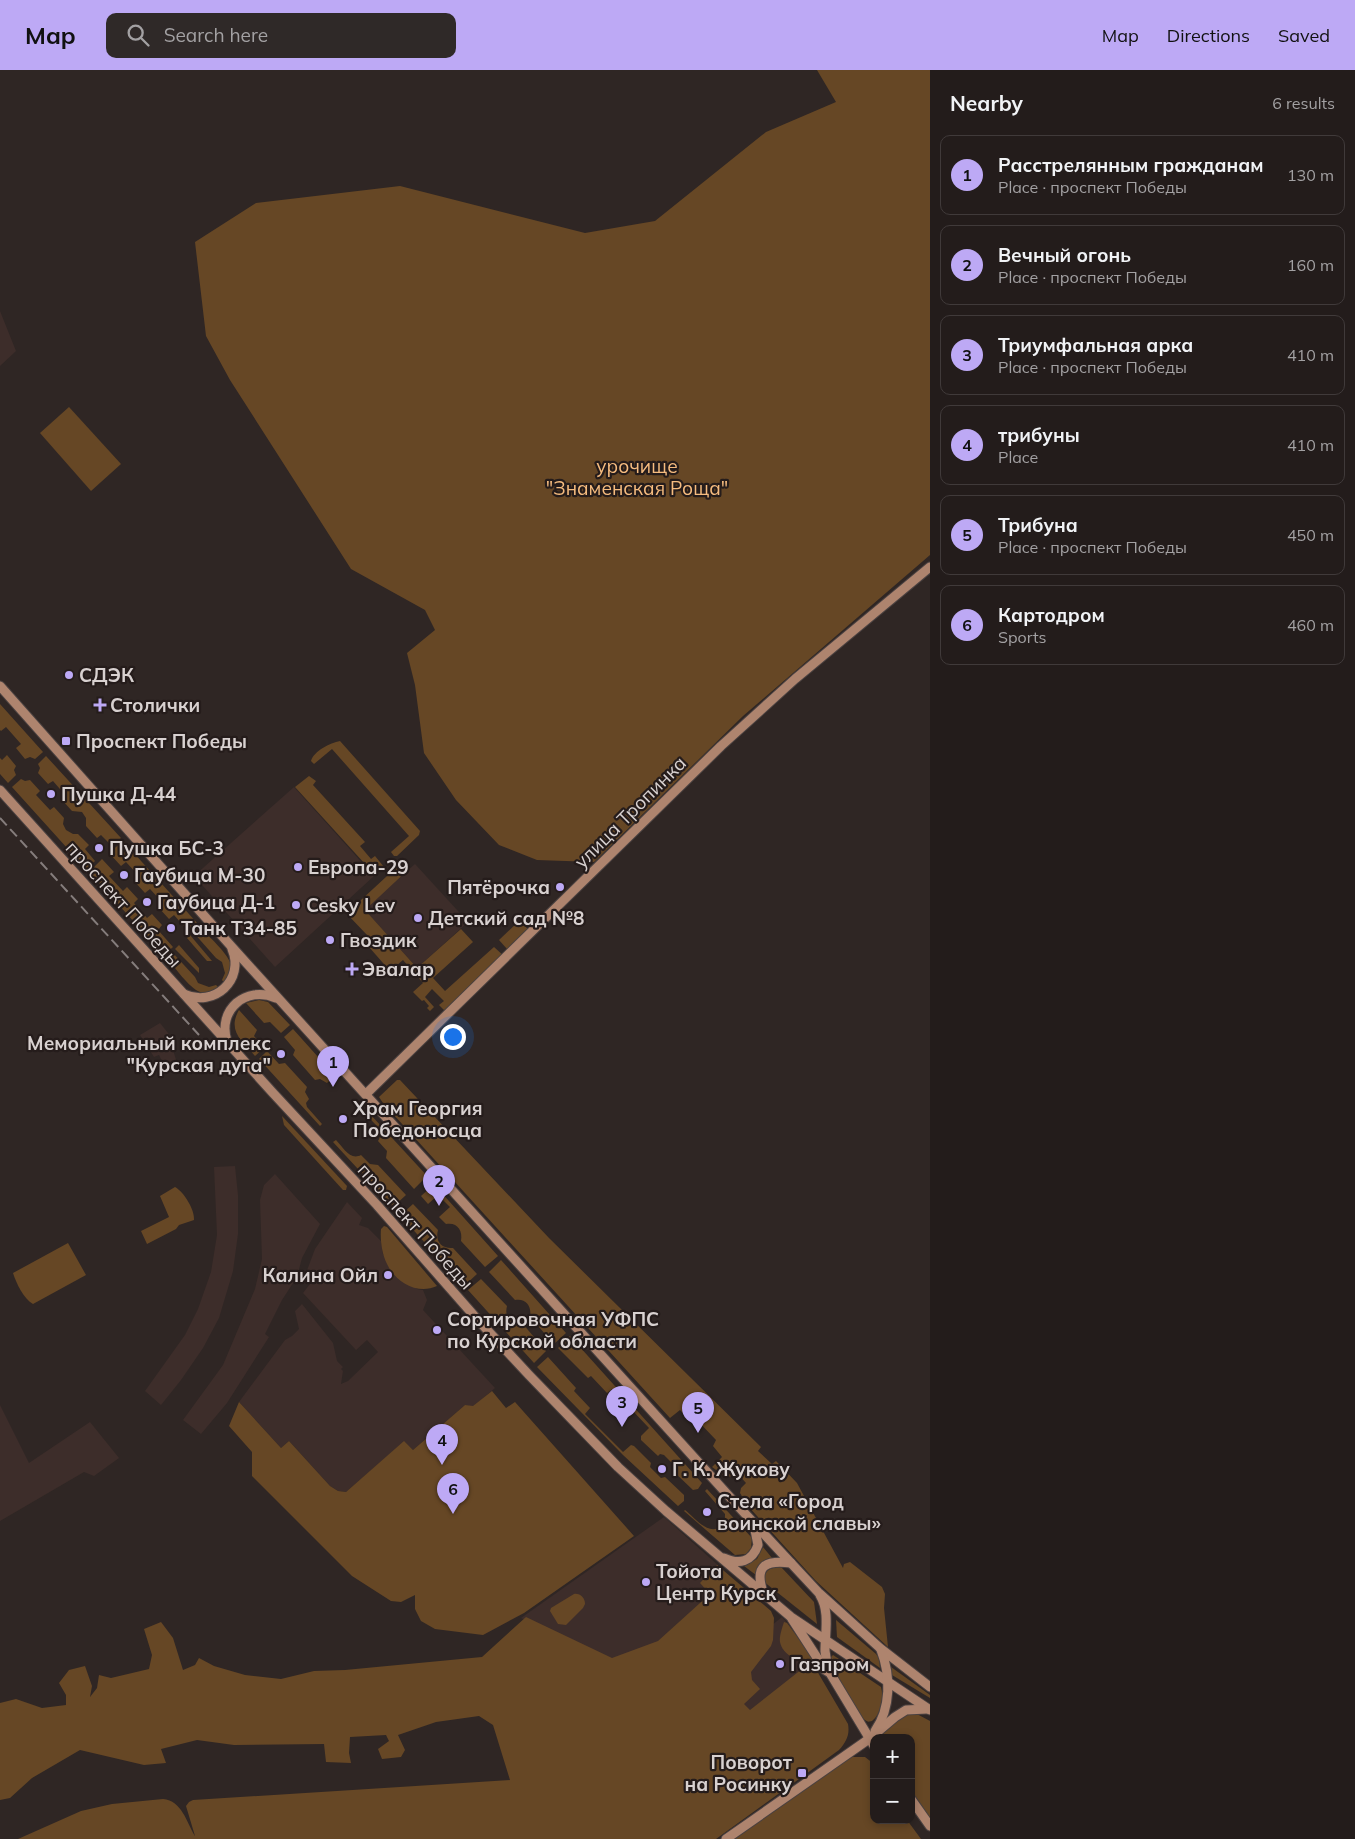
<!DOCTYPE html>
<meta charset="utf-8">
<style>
body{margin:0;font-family:Mulish,sans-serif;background:#2f2928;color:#f1f3f6}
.controls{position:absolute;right:15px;bottom:15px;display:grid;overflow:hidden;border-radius:10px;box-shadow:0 2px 8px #0003}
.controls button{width:45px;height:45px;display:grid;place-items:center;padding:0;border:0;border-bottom:1px solid #403a3a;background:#231c1b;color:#f1f3f6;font:25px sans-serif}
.you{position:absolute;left:452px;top:966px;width:18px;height:18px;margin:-12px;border:4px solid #fff;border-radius:50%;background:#1a73e8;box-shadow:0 0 0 8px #1a73e833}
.badge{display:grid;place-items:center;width:32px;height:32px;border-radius:50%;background:#bda9f5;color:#111;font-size:16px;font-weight:700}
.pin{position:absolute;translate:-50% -41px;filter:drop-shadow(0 1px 2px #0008)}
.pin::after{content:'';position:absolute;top:26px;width:18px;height:15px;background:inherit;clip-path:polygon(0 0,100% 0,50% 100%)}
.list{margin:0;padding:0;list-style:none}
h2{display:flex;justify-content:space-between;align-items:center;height:65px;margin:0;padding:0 20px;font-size:21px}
h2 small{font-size:16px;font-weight:400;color:#a3a1a3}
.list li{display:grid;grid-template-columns:32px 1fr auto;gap:15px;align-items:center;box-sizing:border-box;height:80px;margin:0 10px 10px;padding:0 10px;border:1px solid #403a3a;border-radius:10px}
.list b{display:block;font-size:19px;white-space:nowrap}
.list p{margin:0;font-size:16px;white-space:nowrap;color:#a3a1a3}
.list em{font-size:16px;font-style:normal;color:#a3a1a3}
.icon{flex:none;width:28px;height:28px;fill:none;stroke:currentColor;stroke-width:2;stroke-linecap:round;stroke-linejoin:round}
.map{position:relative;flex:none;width:930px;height:1769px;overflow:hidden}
header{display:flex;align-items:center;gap:30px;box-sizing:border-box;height:70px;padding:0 25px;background:#bda9f5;color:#111}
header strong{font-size:24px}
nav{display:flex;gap:28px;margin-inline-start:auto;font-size:18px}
.search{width:350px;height:45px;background:#2f2928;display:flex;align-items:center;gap:12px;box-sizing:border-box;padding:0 18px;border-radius:10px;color:#a3a1a3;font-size:19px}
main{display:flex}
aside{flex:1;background:#231c1b}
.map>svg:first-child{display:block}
.built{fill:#3d2d2a}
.green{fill:#664725}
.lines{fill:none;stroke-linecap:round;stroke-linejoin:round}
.major-casing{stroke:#4a4140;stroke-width:11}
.major{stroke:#ae846e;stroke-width:9}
.rail{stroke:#857d7c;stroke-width:2;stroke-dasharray:10 5;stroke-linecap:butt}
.poi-dot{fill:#bda9f5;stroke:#251c1b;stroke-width:2}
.labels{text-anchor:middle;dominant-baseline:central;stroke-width:4.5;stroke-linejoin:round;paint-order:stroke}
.park-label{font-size:19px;fill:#f6bc7f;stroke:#251c1b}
.poi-label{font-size:19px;font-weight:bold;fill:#d8d1d0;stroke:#251c1b;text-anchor:start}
.street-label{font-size:19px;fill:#d8d1d0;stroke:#251c1b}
</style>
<header>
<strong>Map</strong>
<div class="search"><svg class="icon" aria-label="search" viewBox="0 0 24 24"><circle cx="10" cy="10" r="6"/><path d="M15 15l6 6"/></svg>Search here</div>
<nav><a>Map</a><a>Directions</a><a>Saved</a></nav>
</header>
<main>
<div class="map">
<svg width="930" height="1769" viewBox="0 0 930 1769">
<rect width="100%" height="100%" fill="#2f2624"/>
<!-- built -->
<g class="built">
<path d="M 0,241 L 16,281 L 0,296 Z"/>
<path d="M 294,717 L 374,806 L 275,897 L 194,806 Z"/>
<path d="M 415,794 L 468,852 L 417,898 L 364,839 Z"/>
<path d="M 160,953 L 168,963 L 177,993 L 166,999 L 159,985 L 154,987 L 140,965 Z"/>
<path d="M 235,1096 L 238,1125 L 238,1164 L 233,1201 L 219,1248 L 203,1278 L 181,1310 L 161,1335 L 145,1321 L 185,1265 L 198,1239 L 211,1202 L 217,1165 L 214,1097 Z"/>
<path d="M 275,1104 L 320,1154 L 302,1188 L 297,1207 L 282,1230 L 265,1264 L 269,1267 L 227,1333 L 201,1364 L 183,1350 L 223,1295 L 255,1219 L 262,1189 L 260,1130 L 264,1115 Z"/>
<path d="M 347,1132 L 362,1148 L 359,1155 L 368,1158 L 381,1171 L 383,1184 L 417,1219 L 423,1220 L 427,1230 L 423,1240 L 495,1318 L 473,1337 L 465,1335 L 413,1380 L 404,1372 L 346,1422 L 338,1421 L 330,1416 L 289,1371 L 281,1378 L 239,1332 L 285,1270 L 292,1266 L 299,1259 L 295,1241 L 302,1234 L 333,1273 L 337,1291 L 343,1297 L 341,1299 L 343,1301 L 341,1314 L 348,1311 L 378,1282 L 367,1270 L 356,1280 L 303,1223 L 313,1210 L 306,1203 L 315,1179 Z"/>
<path d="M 0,1335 L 29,1393 L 90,1352 L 119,1388 L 94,1406 L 84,1402 L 0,1451 Z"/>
<path d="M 664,1447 L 720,1497 L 705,1513 L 714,1522 L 660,1573 L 612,1591 L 521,1548 Z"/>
<path d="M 782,1547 L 802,1570 L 822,1598 L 752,1650 L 714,1602 Z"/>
</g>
<!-- green -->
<g class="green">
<path d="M 817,0 L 930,0 L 930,485 L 743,646 L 594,792 L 537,790 L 499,775 L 456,730 L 424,683 L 415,615 L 407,583 L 435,560 L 425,540 L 351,499 L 230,310 L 206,266 L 195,172 L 256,133 L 400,116 L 585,163 L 655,151 L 766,62 L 836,32 Z"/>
<path d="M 69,337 L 121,394 L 91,421 L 40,363 Z"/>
<path d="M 0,634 L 43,682 L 35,689 L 30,687 L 25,689 L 16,678 L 21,674 L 6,657 L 1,661 L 0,660 Z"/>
<path d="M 340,671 L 420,761 L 419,765 L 397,786 L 394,786 L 391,782 L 409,766 L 332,679 L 314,694 L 311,691 C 314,681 330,673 340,671 Z"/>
<path d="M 7,685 L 16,696 L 14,700 L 16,705 L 8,713 L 0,704 L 0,688 L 2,690 Z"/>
<path d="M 46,686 L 121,768 L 112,776 L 101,765 L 97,768 L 86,756 L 86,748 L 82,742 L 72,741 L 62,730 L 66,726 L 53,711 L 48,714 L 38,703 L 40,698 L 38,694 Z"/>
<path d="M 309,706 L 316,711 L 313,715 L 365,772 L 360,776 L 371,789 L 375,786 L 384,797 L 375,805 L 295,717 Z"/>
<path d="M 21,709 L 25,711 L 30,710 L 40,721 L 36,725 L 50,740 L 54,737 L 64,748 L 63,754 L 66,760 L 73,764 L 78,764 L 89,775 L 85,779 L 95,791 L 86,799 L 12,717 Z"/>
<path d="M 123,771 L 198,854 L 189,862 L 174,845 L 169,849 L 159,838 L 163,833 L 150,819 L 145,823 L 134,811 L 139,806 L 126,792 L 121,796 L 109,783 Z"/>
<path d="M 102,789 L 114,802 L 109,806 L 123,821 L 127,817 L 138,829 L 134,833 L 147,848 L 152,844 L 162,855 L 158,860 L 173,877 L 164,885 L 89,802 Z"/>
<path d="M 403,792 L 410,798 L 365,840 L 417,898 L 461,859 L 473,872 L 433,908 L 445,921 L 494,877 L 505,887 L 446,942 L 439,935 L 444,931 L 432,919 L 425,927 L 434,937 L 430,941 L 427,938 L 429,936 L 424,930 L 422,931 L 413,922 L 423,913 L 403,890 L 390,901 L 362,869 L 367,865 L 348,845 L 348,842 L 399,795 Z"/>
<path d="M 519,851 L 528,859 L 507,879 L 499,870 Z"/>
<path d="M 200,857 C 208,866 228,883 231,895 C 233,901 228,909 226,915 L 222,910 L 225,903 L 222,892 L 216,888 L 193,862 Z"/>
<path d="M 190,865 L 212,891 L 207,891 L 187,868 Z"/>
<path d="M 179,875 L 199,898 L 199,903 L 175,879 Z"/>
<path d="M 172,882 L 195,907 L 198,913 L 209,917 L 216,915 L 221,920 C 214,921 207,924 200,922 C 189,918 174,896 166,887 Z"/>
<path d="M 259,930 L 268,932 L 290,955 L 281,963 L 270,952 L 264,953 L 246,933 Z"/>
<path d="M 239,940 L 257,960 L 254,966 L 264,978 L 255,986 C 242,971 227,961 239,940 Z"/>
<path d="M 293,959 L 336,1007 L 330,1012 L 329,1011 L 327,1013 L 320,1009 L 315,1010 L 293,985 L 295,980 L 284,967 Z"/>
<path d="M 267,981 L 279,994 L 285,993 L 307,1017 L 305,1022 L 309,1029 L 306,1033 L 307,1037 L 322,1054 L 320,1056 L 259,989 Z"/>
<path d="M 397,1010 L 400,1010 L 549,1168 L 761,1377 L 758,1381 L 772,1394 L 776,1391 L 797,1413 L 843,1498 L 844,1494 L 850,1492 L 882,1517 L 885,1524 L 884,1538 L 888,1577 L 816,1511 L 748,1436 L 740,1423 L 741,1418 L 746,1413 L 737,1403 L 733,1406 L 726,1407 L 712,1397 L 722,1387 L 713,1376 L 716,1370 L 695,1348 L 689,1350 L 680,1340 L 670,1348 L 383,1033 L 379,1027 Z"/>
<path d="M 370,1044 L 429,1108 L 427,1110 L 425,1108 L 414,1119 L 386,1088 L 387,1081 L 378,1071 C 385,1061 374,1053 367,1046 Z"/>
<path d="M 282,1046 L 347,1116 L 346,1120 L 343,1120 L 284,1055 Z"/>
<path d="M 336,1070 C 343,1077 350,1091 361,1085 L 370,1094 L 378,1095 L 406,1125 L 394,1136 L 395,1139 L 333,1072 Z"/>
<path d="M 432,1112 L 498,1186 L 485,1197 L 461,1171 C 463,1160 457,1152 446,1154 L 439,1147 L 450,1137 L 438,1125 L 428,1134 L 421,1126 L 432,1116 L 430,1114 Z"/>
<path d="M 175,1117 C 184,1122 195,1140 194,1150 L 179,1155 L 176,1159 L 147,1174 L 141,1161 L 169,1147 L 160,1126 Z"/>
<path d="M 413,1134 L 438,1160 C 435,1171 441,1179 453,1178 L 477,1204 L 464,1216 L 398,1143 L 402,1144 Z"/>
<path d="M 384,1156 L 387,1157 L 437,1216 C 418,1225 396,1213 387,1194 C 382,1184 380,1170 381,1159 Z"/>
<path d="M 68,1173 L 86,1205 L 33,1234 C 24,1229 16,1213 13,1203 Z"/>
<path d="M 501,1190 L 566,1263 L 554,1274 L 530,1247 C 532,1236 526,1228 515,1230 L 489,1202 Z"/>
<path d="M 481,1209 L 507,1236 C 504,1248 511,1255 522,1253 L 546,1281 L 534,1293 L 468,1220 Z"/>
<path d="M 570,1266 L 702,1413 L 698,1419 L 693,1420 L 672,1400 L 674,1395 L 664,1385 L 660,1384 L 658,1386 L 641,1370 L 641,1366 L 649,1358 L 612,1319 L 607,1323 L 591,1306 L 588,1308 L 558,1278 Z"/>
<path d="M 548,1287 L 576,1318 L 574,1321 L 590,1338 L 585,1344 L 623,1382 L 631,1375 L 634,1376 L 651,1393 L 650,1397 L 661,1408 L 665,1407 L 684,1425 L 684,1431 L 678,1436 L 623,1385 L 537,1297 Z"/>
<path d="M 492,1321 L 506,1338 L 515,1332 L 634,1466 L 524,1543 L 483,1565 L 435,1559 L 421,1551 L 415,1539 L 415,1525 L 401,1532 L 391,1531 L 352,1506 L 252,1406 L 252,1382 L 229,1356 L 239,1332 L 281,1378 L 289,1371 L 330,1416 L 338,1421 L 346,1422 L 404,1371 L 413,1380 L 465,1335 L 473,1336 Z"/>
<path d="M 707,1419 L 752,1468 L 751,1478 L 746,1484 L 735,1485 L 684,1441 L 685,1440 C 694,1447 709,1467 721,1456 C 725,1453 725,1449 725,1444 L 705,1421 Z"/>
<path d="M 763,1477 L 772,1488 C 762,1489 757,1495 756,1505 L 744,1496 L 757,1489 Z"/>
<path d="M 717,1495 L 771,1541 L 774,1548 L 773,1570 L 771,1576 L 751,1602 L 752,1610 L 760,1619 L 744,1634 L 750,1640 L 802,1599 L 817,1601 L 848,1654 C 850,1665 846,1672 839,1680 L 716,1769 L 18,1769 L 81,1741 L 112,1734 L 163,1729 C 182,1731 186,1751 195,1766 L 186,1736 L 189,1732 L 193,1730 L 510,1710 L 493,1655 L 479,1646 L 436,1652 L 398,1665 L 405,1680 L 401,1687 L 382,1689 L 378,1679 L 389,1671 L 386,1665 L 350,1667 L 349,1683 L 351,1693 L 326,1692 L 324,1674 L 234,1675 L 197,1670 L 161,1679 L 166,1693 L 144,1695 L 80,1680 L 32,1708 L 10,1728 L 0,1730 L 0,1633 L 16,1629 L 42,1638 L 66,1635 L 66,1625 L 59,1613 L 69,1600 L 85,1596 L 92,1616 L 90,1627 L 97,1618 L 99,1605 L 111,1608 L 149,1599 L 152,1585 L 144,1559 L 161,1552 L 173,1568 L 183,1600 L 195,1595 L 199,1588 L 214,1596 L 245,1605 L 281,1609 L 314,1601 L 345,1600 L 482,1587 L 526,1547 L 612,1588 L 658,1571 L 710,1524 L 700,1513 Z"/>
<path d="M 781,1497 L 814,1532 L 817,1554 L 763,1511 C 766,1499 769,1498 781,1497 Z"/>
<path d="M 574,1524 C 580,1523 585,1528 585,1534 L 583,1538 L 566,1555 L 558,1554 L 550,1541 L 551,1538 Z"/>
<path d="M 836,1550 L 876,1584 L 879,1588 L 880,1598 L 837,1567 Z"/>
<path d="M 784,1552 L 787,1553 L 813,1588 L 812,1591 C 800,1593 783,1586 780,1572 C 779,1567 782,1558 784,1552 Z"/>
<path d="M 833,1585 L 881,1617 C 884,1628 881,1644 872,1651 C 868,1652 868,1652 865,1650 C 854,1643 836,1603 830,1590 L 830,1588 Z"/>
<path d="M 891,1597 L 930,1625 L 930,1628 L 892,1605 Z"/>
<path d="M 909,1643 L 915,1643 L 930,1651 L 930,1755 L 911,1728 L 911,1668 L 879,1668 L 886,1659 Z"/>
<path d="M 849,1687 L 865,1687 L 874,1694 L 874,1750 L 907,1750 L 921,1769 L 732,1769 Z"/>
</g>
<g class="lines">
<defs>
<g id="major">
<path d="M 0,616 L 231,876 L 737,1435 L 818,1522 L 880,1578 L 930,1617"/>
<path d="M 0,720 L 273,1023 L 377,1135 L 477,1249 L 529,1305 L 618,1397 L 666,1441 L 791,1547 L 930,1640"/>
<path d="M 184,924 C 214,938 245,910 232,879"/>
<path d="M 227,971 C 217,940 246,915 276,928"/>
<path d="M 366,1024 L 721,676 L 795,609 L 930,497"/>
<path d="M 724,1488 C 739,1495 752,1492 758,1475 L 754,1455"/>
<path d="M 763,1522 C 754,1495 766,1490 791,1493"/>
<path d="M 820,1525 C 830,1541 825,1563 825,1581 C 826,1588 827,1594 829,1601"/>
<path d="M 792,1549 L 825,1600 L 830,1603 L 874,1676"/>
<path d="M 875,1661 C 891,1638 891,1606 881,1580"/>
<path d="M 911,1729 L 930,1756"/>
<path d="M 726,1769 L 869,1669 L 895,1647 L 906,1640 L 927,1639"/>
</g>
</defs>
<!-- major casing -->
<use href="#major" class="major-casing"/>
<!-- major -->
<use href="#major" class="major"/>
<!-- rail -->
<path class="rail" d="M 0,748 L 199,965"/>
</g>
<!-- markers -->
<g class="poi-dot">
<circle cx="69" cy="605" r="5"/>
<path d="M97.5 627.5h5v5h5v5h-5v5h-5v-5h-5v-5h5z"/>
<rect x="61" y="666" width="10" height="10" rx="2.5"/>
<circle cx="51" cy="724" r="5"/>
<circle cx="99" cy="778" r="5"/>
<circle cx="298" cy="797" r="5"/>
<circle cx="124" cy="805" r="5"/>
<circle cx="560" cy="817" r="5"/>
<circle cx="147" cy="832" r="5"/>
<circle cx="296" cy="835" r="5"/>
<circle cx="418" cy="848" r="5"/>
<circle cx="171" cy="858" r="5"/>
<circle cx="330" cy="870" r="5"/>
<path d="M349.5 891.5h5v5h5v5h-5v5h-5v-5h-5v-5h5z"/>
<circle cx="281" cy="984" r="5"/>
<circle cx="343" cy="1049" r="5"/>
<circle cx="388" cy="1205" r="5"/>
<circle cx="437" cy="1260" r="5"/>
<circle cx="662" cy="1399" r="5"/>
<circle cx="707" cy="1442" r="5"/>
<circle cx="646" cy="1512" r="5"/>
<circle cx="780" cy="1594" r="5"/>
<rect x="797" y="1698" width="10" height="10" rx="2.5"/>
</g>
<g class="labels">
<!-- park labels -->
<g class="park-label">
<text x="637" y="396">урочище<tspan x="637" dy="22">"Знаменская Роща"</tspan></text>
</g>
<!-- poi labels -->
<g class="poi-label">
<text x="79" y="605">СДЭК</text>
<text x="110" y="635">Столички</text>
<text x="76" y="671">Проспект Победы</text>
<text x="61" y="724">Пушка Д-44</text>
<text x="109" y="778">Пушка БС-3</text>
<text x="308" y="797">Европа-29</text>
<text x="134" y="805">Гаубица М-30</text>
<text x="550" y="817" text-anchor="end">Пятёрочка</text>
<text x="157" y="832">Гаубица Д-1</text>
<text x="306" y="835">Cesky Lev</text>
<text x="428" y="848">Детский сад №8</text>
<text x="181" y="858">Танк Т34-85</text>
<text x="340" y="870">Гвоздик</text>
<text x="362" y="899">Эвалар</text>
<text x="271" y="973" text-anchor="end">Мемориальный комплекс<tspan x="271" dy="22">"Курская дуга"</tspan></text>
<text x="353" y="1038">Храм Георгия<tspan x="353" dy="22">Победоносца</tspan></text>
<text x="378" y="1205" text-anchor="end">Калина Ойл</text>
<text x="447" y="1249">Сортировочная УФПС<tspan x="447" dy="22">по Курской области</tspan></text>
<text x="672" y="1399">Г. К. Жукову</text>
<text x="717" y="1431">Стела «Город<tspan x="717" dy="22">воинской славы»</tspan></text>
<text x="656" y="1501">Тойота<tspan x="656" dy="22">Центр Курск</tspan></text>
<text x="790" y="1594">Газпром</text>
<text x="792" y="1692" text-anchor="end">Поворот<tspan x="792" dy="22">на Росинку</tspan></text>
</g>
<!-- street labels -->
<g class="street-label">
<text transform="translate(630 742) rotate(-45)">улица Тропинка</text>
<text transform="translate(124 834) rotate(48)">проспект Победы</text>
<text transform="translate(416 1156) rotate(48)">проспект Победы</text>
</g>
</g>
</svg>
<div class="controls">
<button>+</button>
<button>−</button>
</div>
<div class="you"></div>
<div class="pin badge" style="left:333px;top:1017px">1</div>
<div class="pin badge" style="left:439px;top:1136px">2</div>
<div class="pin badge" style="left:622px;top:1357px">3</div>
<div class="pin badge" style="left:442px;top:1395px">4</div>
<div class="pin badge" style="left:698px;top:1363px">5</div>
<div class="pin badge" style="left:453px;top:1444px">6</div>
</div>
<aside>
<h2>Nearby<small>6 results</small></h2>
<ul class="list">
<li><span class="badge">1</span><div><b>Расстрелянным гражданам</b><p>Place · проспект Победы</p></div><em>130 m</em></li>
<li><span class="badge">2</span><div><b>Вечный огонь</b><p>Place · проспект Победы</p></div><em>160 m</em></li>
<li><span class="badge">3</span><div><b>Триумфальная арка</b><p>Place · проспект Победы</p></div><em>410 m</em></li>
<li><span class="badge">4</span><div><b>трибуны</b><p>Place</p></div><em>410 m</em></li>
<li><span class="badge">5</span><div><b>Трибуна</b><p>Place · проспект Победы</p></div><em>450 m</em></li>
<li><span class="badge">6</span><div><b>Картодром</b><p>Sports</p></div><em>460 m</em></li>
</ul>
</aside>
</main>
